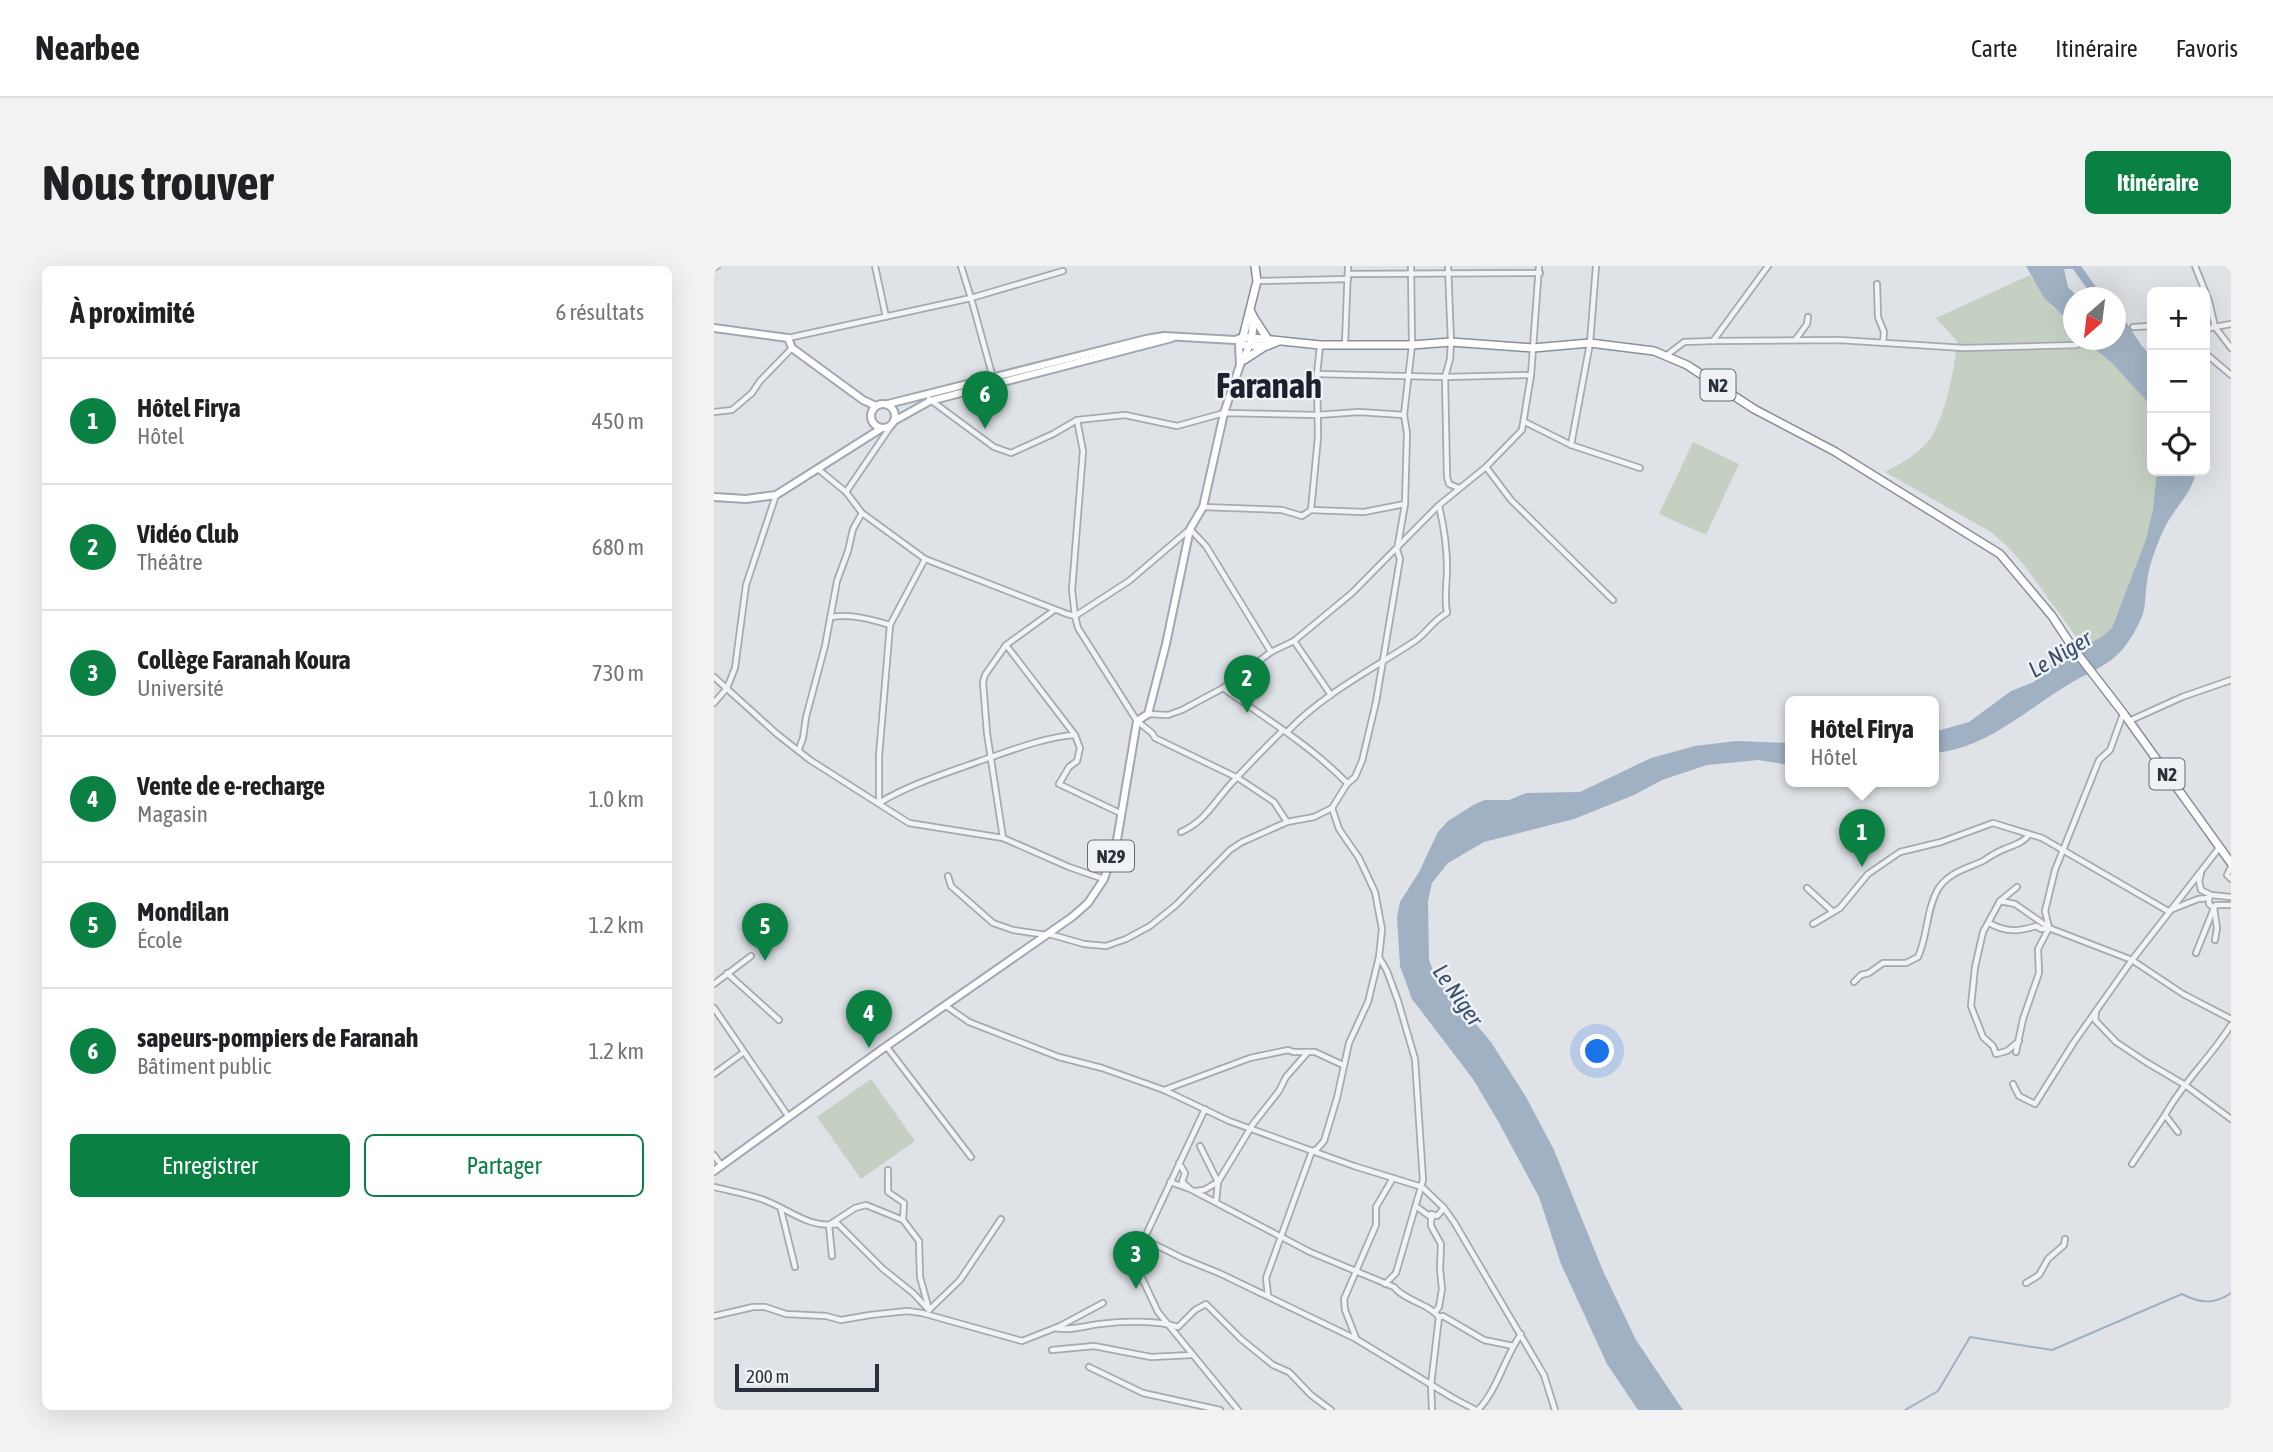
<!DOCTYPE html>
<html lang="fr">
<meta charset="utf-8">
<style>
body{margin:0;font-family:"Asap Condensed",sans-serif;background:#f2f2f2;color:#202124}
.controls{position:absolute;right:21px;top:21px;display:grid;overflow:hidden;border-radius:10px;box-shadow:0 7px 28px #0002}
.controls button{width:63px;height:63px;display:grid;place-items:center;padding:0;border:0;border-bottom:2px solid #e0e0e0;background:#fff;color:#202124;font:35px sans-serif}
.compass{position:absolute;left:1349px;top:21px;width:63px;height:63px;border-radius:50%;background:#fff;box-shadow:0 7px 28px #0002;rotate:208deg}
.scale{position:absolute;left:21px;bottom:18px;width:144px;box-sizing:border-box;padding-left:7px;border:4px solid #2a313c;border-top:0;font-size:19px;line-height:24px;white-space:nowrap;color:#2a313c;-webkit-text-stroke:5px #eff1f5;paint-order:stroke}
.you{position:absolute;left:884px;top:786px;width:24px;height:24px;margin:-18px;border:5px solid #fff;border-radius:50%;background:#1a73e8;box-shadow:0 0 0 10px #1a73e833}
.badge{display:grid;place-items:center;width:46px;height:46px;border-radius:50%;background:#0b8043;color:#fff;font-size:23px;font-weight:700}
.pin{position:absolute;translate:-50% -58px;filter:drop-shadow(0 2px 4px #0008)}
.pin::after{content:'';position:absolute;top:37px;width:24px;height:21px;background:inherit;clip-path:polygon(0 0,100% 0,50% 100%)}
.popup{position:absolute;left:1071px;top:430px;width:154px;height:91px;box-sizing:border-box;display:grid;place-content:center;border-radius:10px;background:#fff;filter:drop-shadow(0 2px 5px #0005);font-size:23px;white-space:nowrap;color:#757577}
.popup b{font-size:26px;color:#202124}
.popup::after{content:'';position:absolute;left:50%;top:100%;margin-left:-14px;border:14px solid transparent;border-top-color:#fff}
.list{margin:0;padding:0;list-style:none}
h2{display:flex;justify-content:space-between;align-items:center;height:91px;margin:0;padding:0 28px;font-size:30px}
h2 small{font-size:23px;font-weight:400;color:#757577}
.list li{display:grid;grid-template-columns:46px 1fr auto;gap:21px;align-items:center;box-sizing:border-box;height:126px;padding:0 28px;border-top:2px solid #e0e0e0}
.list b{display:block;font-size:26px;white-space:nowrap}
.list p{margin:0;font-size:23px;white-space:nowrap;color:#757577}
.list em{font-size:23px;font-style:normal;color:#757577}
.actions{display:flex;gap:14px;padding:21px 28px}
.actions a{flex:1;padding:16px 0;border:2px solid #0b8043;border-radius:10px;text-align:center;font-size:24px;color:#0b8043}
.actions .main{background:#0b8043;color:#fff}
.icon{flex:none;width:38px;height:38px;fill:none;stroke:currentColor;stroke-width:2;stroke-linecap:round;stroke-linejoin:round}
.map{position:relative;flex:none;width:1517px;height:1144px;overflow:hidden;border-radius:10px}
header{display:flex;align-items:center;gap:42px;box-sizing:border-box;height:98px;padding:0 35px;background:#fff;border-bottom:2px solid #e0e0e0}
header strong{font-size:33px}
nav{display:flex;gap:38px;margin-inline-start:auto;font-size:24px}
.intro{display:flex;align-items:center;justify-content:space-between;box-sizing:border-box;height:168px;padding:0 42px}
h1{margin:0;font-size:49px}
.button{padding:18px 32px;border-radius:10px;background:#0b8043;color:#fff;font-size:24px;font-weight:700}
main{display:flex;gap:42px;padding:0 42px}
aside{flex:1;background:#fff;border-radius:10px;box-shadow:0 7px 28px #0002}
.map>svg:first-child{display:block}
.green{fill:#c5d0c2}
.water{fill:#9fb1c3}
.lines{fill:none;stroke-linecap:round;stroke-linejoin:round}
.stream{stroke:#9fb1c3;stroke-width:2}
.minor-casing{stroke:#a5a9b0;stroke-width:8}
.major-casing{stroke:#a0a7b1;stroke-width:10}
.highway-casing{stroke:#89909b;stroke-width:10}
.minor{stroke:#f2f3f6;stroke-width:4.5}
.major{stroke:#fff;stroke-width:6}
.highway{stroke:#fff;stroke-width:7}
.labels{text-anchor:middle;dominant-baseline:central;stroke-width:5;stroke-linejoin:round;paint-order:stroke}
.shield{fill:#eff1f5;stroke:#656b74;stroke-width:2}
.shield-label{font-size:19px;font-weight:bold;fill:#2a313c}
.water-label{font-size:23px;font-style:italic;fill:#39506b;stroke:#eff1f5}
.town-label{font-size:35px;font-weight:bold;fill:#1c222d;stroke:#eff1f5}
</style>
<header>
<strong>Nearbee</strong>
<nav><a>Carte</a><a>Itinéraire</a><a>Favoris</a></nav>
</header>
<div class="intro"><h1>Nous trouver</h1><a class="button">Itinéraire</a></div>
<main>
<aside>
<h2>À proximité<small>6 résultats</small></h2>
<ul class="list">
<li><span class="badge">1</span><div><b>Hôtel Firya</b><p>Hôtel</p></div><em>450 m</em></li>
<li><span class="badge">2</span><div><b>Vidéo Club</b><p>Théâtre</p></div><em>680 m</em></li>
<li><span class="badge">3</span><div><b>Collège Faranah Koura</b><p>Université</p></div><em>730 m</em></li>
<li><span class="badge">4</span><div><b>Vente de e-recharge</b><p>Magasin</p></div><em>1.0 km</em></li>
<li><span class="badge">5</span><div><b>Mondilan</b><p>École</p></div><em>1.2 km</em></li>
<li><span class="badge">6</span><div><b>sapeurs-pompiers de Faranah</b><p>Bâtiment public</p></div><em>1.2 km</em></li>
</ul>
<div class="actions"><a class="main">Enregistrer</a><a>Partager</a></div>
</aside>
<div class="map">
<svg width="1517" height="1144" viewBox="0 0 1517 1144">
<rect width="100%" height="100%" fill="#dfe2e7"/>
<!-- green -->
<g class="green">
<path d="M 1316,9 L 1337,40 L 1359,58 L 1360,74 L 1369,74 L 1397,96 L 1438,141 L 1438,205 L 1443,205 L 1439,243 L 1432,273 L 1398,362 L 1386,372 L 1369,380 L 1310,299 L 1293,280 L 1277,266 L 1171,206 C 1187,198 1208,186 1218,170 C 1233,142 1240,106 1243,75 L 1222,52 Z"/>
<path d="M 979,176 L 1025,198 L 992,269 L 945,248 Z"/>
<path d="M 157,813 L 201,875 L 147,913 L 103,851 Z"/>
</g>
<!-- water -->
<g class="water">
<path d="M 1312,0 L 1367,0 L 1389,31 L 1379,31 L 1359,3 L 1350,3 L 1354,21 L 1364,31 L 1360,32 L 1359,59 L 1330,32 Z"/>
<path d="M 1402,43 C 1416,58 1422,77 1438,90 L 1438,141 L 1397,96 L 1369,74 L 1402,74 Z"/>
<path d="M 1443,205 L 1448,205 L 1450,209 L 1455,205 L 1482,205 C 1479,227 1458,244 1449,265 C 1442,281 1435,299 1433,316 C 1431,329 1432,342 1427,353 C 1421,366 1413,380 1403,389 C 1388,403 1369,409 1352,420 C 1311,445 1271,483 1220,487 L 1220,466 L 1255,456 L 1297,425 L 1320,416 L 1345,391 L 1386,372 L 1398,362 L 1432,273 L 1439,243 Z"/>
<path d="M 1022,475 L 1076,477 L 1076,499 L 1044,494 L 993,499 L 948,514 L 920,529 L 860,553 L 770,576 L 734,597 L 718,617 L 714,635 L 715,694 L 721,710 L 777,776 L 812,831 L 840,884 L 889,1005 L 922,1074 L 969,1144 L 924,1144 L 893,1098 L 847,998 L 825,931 L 784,855 L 759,813 L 698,733 L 686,700 L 683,651 L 686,636 L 705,606 L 724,566 L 734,555 L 761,538 L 771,534 L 795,534 L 812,527 L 866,526 L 937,492 L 981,480 Z"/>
</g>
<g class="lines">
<!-- stream -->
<path class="stream" d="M 1191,1144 L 1224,1125 L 1256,1071 L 1338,1084 L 1468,1028 C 1485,1037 1500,1039 1517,1027"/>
<defs>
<g id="minor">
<path d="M 161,0 L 172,51"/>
<path d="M 734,0 L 737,76 L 736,93 L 731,111 L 733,211 L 735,218 L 745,222"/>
<path d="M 1481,0 L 1495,35 L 1501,61 L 1517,82"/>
<path d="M 0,2 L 3,0"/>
<path d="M 634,8 L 826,7"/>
<path d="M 544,15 L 634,13"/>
<path d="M 1163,18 L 1164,51 L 1170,66 L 1169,76"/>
<path d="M 1419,61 L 1438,60"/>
<path d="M 1491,63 L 1517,58"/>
<path d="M 74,72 L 257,32 L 247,0"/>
<path d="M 1082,73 L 1093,58 L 1094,51"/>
<path d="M 999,75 L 1054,0"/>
<path d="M 631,78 L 634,0"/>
<path d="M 1491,87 L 1517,109"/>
<path d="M 953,89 L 970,76 L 999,75 L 1125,74 L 1250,82 L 1363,79"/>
<path d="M 603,108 L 731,111 L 817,109"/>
<path d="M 279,112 L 257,32 L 349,5"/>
<path d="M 215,133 L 280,181 L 297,187 L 339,168 L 363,154 L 411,149 L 463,160 L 510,147 L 603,149 L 645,146 L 690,149"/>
<path d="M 0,146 L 18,144 L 38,127 L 46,115 L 78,82"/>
<path d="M 363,154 L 369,185 L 358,324 L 361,350 L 364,362 L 423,455 L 438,467 L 441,472 L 524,512 L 560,536 L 573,556"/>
<path d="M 811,156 L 857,179 L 926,202"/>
<path d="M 857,179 L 876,77 L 882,0"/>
<path d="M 772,201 L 797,234 L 899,334"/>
<path d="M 104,203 L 132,226 L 148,247 L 211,293 L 353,348 L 361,350 L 415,315 L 476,263 L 492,280 L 557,386"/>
<path d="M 132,226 L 177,160"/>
<path d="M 489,241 L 568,244 L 588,250 L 597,244 L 604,171 L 603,108 L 606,80"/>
<path d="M 597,244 L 650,246 L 691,238"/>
<path d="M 117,351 C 138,348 156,353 176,359"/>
<path d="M 580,375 L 617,429"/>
<path d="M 292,379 L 339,345"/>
<path d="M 0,411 L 63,468 L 96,494 L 195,557 L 289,572 L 355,601 L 390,613"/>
<path d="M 509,422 C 552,453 596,479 633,517"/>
<path d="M 0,437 L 13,422 L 21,402 L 32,319 L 62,229"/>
<path d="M 434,448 L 454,449 L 468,444 L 509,422 L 557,386 L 580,375 L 638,327 L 724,240 L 772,201 L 808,164 L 817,109 L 825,0"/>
<path d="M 1415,455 L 1468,431 L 1517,414"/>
<path d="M 573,466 C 609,428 657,404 701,375 C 713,367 718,355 733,347 C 730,331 733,317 733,302 C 733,280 730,261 725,240"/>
<path d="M 361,469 L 366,482 L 363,495 L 355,501 L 345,518 L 406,547"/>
<path d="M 85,483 L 89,472 L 92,451 L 111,380 L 123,315 L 134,285 L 139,263 L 148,247"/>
<path d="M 165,536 L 165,490 L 176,359 L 211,293"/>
<path d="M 165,537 C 196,518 233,507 266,495 C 296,485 330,471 361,469 L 292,379 L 271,409 L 269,416 L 273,467 L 289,572"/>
<path d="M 618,542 L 625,563 L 645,592 L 661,626 L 668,663 L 665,691 L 673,705 L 684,735 L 701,793 L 709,914 L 682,1007 L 671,1018"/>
<path d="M 467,566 C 490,556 499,538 515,520 C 532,501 551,482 569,464"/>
<path d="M 1517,601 L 1513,609 L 1517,613"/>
<path d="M 1487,608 L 1485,615 L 1487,624 L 1497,629 L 1517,631"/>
<path d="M 234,610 L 237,620 L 279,657 L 299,664 L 333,669"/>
<path d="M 1303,621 L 1286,635 L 1269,666 L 1261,701 L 1257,740 L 1269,771 L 1279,780 L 1282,788 L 1293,785 L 1305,775"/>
<path d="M 1093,622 L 1118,645"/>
<path d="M 1286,635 L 1301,638 L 1334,661"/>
<path d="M 1275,657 C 1291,666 1304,666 1322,660 L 1327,663 L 1335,662 L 1418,694 L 1505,582"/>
<path d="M 1099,658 L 1126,642 L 1154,608 L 1186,586 L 1227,576 L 1279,557 L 1328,572 L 1454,645 L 1484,633 L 1495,632 L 1497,629"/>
<path d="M 335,668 L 370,678 L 392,680 L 412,673 L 436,660 L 462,639 L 516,584 L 528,576 L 573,556 L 600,551 L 618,542 L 633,518 L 641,511 L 648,495 L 662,436 L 686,293 L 683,284 L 691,238 L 693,167 L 690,149 L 698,79 L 697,0"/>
<path d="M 1501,674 L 1503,662 L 1500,642 L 1502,639 L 1517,639"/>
<path d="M 1482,687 L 1500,642 L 1495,638 L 1495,632"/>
<path d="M 13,707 L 65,754"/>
<path d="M 1140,716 L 1147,709 L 1155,707 L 1169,697 L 1192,697 L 1204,691 C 1214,669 1212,644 1224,623 C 1235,606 1252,603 1269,595 C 1275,591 1281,587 1288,584 C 1297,580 1310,577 1315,568"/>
<path d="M 0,718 L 37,690"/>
<path d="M 232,740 L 255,756 L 345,791 L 388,802 L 450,824 L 515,855 L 640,900 L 708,921 L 730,942 L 740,956 L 830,1109 L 841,1144"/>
<path d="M 0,742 L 74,850"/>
<path d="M 1382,746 L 1381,754 L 1402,776 L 1432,796 L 1471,819 L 1517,853"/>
<path d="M 172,780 L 257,891"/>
<path d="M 1302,786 L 1309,753 L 1325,707 L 1324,683 L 1335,662 L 1331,645 L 1341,604 L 1385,494 L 1396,484 L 1409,448"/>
<path d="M 0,808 L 30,786"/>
<path d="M 1299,818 L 1305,830 L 1321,838 L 1360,776 L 1418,694 L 1469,728 L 1517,753"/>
<path d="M 450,824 L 536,792 L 574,784 L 579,786 L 601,786 L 629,799"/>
<path d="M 491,843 L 430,973 L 426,1008 L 444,1046 L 524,1144"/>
<path d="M 1464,866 L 1451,849 C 1469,816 1497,791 1517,759"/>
<path d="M 0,889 L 7,899"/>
<path d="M 465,897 L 471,907 L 468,916 L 474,921"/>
<path d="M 1418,898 L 1451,849"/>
<path d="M 174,904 L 174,926 L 190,937 L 189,954 L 205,975 L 206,1011 L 214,1040"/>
<path d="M 456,916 L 476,923 L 596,986 L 680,1021 C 691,1035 714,1037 725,1051 L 729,1050 L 770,1074 L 799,1080"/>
<path d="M 0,921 C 16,925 34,928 50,934 C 75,943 95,963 124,958 L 169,1003 L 199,1027 L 215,1044"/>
<path d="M 482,925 L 490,924 L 504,916 L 486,880"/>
<path d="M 502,936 L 504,916 L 539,858 L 565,825 L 572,811 L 594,786"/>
<path d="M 703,941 L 718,952"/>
<path d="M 67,944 L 81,1001"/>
<path d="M 430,973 L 468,992 L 505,1007 L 642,1073 L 739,1132 L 762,1144"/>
<path d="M 118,990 L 115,959 L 141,942 L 152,939 L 189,954"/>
<path d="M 1312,1017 L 1325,1009 L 1334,993 L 1350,979 L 1351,973"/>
<path d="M 554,1029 L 552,1012 L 598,885 L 603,883 L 610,875 L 623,832 L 635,777 L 654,736 L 665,691"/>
<path d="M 215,1044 L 246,1014 L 287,953"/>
<path d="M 721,1046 L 725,1041 L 728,1023 L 726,1003 L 727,978 L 717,960 L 717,948 L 723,950 L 730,942"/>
<path d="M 0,1050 L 39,1041 L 51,1041 L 72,1048 L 112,1050 L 127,1054 L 156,1049 L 193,1045 L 208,1047 L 308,1075 L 346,1060 L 389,1037"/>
<path d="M 341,1062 C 356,1065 370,1060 386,1058 C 408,1055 443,1054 464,1061 L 481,1044 L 492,1038 L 527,1073 L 559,1099 L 575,1106 L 597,1129 L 617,1144"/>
<path d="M 642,1072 L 631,1044 L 630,1033 L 662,959 L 662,941 L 679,912"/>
<path d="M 338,1084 L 380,1080 L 437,1091 L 477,1089"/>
<path d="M 375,1101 L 429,1127 L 506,1144"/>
<path d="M 718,1144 L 717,1119 L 725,1051"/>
<path d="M 764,1144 C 784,1123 790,1092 807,1068"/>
</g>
<g id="major">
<path d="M 0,62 L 74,72 L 78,82 L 149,134 L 162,140"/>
<path d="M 525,78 L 526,99"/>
<circle cx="169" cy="150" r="12"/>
<path d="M 174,138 L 432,73 L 450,70 L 521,74 L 529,71"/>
<path d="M 180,155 L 216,135 L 458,72"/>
<path d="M 0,231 L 32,233 L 62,229 L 168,162"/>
<path d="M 0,905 L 167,784 L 358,651 L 374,637 L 390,613 L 403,574 L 423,455 L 434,448 L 452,378 L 476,263 L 489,241 L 510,147 L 526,99 L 536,79"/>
</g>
<g id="highway">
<path d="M 541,0 L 543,15 L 527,79 L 553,80 L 565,75"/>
<path d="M 537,46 L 540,52 L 537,76"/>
<path d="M 540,52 L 553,72"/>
<path d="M 529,71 L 606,79 L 698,79 L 737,76 L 819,82 L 876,77 L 940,85 L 973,99 L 1040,143 L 1120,185 L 1286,288 L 1338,350 L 1359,382 L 1410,448 L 1517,597"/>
<path d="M 530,94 L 550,81"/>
</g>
</defs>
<!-- minor casing -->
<use href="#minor" class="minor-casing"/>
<!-- major casing -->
<use href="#major" class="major-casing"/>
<!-- highway casing -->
<use href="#highway" class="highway-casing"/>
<!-- minor -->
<use href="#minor" class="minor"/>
<!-- major -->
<use href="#major" class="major"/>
<!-- highway -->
<use href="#highway" class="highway"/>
</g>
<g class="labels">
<!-- shield labels -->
<g class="shield">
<rect x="986.5" y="103.5" width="35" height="31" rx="5"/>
<rect x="1435.5" y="492.5" width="35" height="31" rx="5"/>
<rect x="374" y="574.5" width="46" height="31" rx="5"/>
</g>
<g class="shield-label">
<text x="1004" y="119">N2</text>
<text x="1453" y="508">N2</text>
<text x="397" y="590">N29</text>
</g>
<!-- water labels -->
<g class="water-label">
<text transform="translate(1346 388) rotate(-31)">Le Niger</text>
<text transform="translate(744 729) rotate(55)">Le Niger</text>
</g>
<!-- town labels -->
<g class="town-label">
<text x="555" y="119">Faranah</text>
</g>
</g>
</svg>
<div class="controls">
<button>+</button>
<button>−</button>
<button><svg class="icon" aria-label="locate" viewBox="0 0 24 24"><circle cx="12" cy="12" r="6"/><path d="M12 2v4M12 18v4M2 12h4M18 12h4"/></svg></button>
</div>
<svg class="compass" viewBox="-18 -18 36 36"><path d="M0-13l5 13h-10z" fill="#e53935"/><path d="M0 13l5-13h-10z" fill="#757577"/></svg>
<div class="scale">200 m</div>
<div class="you"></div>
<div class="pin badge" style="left:1148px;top:601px">1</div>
<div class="popup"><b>Hôtel Firya</b>Hôtel</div>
<div class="pin badge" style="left:533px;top:447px">2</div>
<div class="pin badge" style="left:422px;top:1023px">3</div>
<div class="pin badge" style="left:155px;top:782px">4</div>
<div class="pin badge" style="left:51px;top:695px">5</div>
<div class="pin badge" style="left:271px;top:163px">6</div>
</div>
</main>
